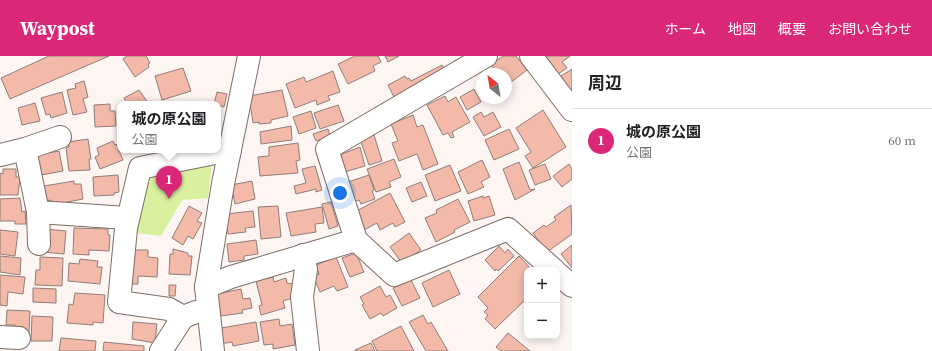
<!DOCTYPE html>
<html lang="ja">
<meta charset="utf-8">
<style>
body{margin:0;font-family:"Source Serif 4","Noto Sans JP",serif;background:#f2f2f2;color:#202124}
.controls{position:absolute;right:12px;bottom:12px;display:grid;overflow:hidden;border-radius:8px;box-shadow:0 2px 10px #0003}
.controls button{width:36px;height:36px;display:grid;place-items:center;padding:0;border:0;border-bottom:1px solid #e0e0e0;background:#fff;color:#202124;font:20px sans-serif}
.compass{position:absolute;left:476px;top:12px;width:36px;height:36px;border-radius:50%;background:#fff;box-shadow:0 2px 10px #0003;rotate:329deg}
.you{position:absolute;left:340px;top:137px;width:14px;height:14px;margin:-10px;border:3px solid #fff;border-radius:50%;background:#1a73e8;box-shadow:0 0 0 6px #1a73e833}
.badge{display:grid;place-items:center;width:26px;height:26px;border-radius:50%;background:#db2777;color:#fff;font-size:13px;font-weight:700}
.pin{position:absolute;translate:-50% -33px;filter:drop-shadow(0 1px 2px #0008)}
.pin::after{content:'';position:absolute;top:21px;width:14px;height:12px;background:inherit;clip-path:polygon(0 0,100% 0,50% 100%)}
.popup{position:absolute;left:117px;top:45px;width:104px;height:52px;box-sizing:border-box;display:grid;place-content:center;border-radius:8px;background:#fff;filter:drop-shadow(0 1px 3px #0005);font-size:13px;white-space:nowrap;color:#757577}
.popup b{font-size:15px;color:#202124}
.popup::after{content:'';position:absolute;left:50%;top:100%;margin-left:-8px;border:8px solid transparent;border-top-color:#fff}
.list{margin:0;padding:0;list-style:none}
h2{display:flex;justify-content:space-between;align-items:center;height:52px;margin:0;padding:0 16px;font-size:17px}
h2 small{font-size:13px;font-weight:400;color:#757577}
.list li{display:grid;grid-template-columns:26px 1fr auto;gap:12px;align-items:center;box-sizing:border-box;height:64px;padding:0 16px;border-top:1px solid #e0e0e0}
.list b{display:block;font-size:15px;white-space:nowrap}
.list p{margin:0;font-size:13px;white-space:nowrap;color:#757577}
.list em{font-size:13px;font-style:normal;color:#757577}
.map{position:relative;flex:none;width:572px;height:295px;overflow:hidden}
header{display:flex;align-items:center;gap:24px;box-sizing:border-box;height:56px;padding:0 20px;background:#db2777;color:#fff}
header strong{font-size:19px}
nav{display:flex;gap:22px;margin-inline-start:auto;font-size:14px}
main{display:flex}
aside{flex:1;background:#fff}
.map>svg:first-child{display:block}
.green{fill:#d9f09f}
.building{fill:#f3b9a9;stroke:#917e79}
.lines{fill:none;stroke-linecap:round;stroke-linejoin:round}
.minor-casing{stroke:#7e6d66;stroke-width:24}
.minor{stroke:#fff;stroke-width:22}
</style>
<header>
<strong>Waypost</strong>
<nav><a>ホーム</a><a>地図</a><a>概要</a><a>お問い合わせ</a></nav>
</header>
<main>
<div class="map">
<svg width="572" height="295" viewBox="0 0 572 295">
<rect width="100%" height="100%" fill="#fdf5f2"/>
<!-- green -->
<path class="green" d="M 212,108 L 208,142 L 182,144 L 161,180 L 137,177 L 147,121 Z"/>
<!-- building -->
<g class="building">
<path d="M 49,0 L 109,0 L 10,43 L 1,22 Z"/>
<path d="M 127,0 L 146,0 L 150,7 L 148,8 L 149,11 L 135,21 L 123,3 Z"/>
<path d="M 355,0 L 378,0 L 381,6 L 373,10 L 375,15 L 348,28 L 338,8 Z"/>
<path d="M 385,0 L 399,0 L 388,6 Z"/>
<path d="M 503,0 L 516,0 L 527,14 L 506,30 L 506,18 L 490,18 L 495,14 L 491,9 Z"/>
<path d="M 543,0 L 570,0 L 562,6 L 567,12 L 558,18 Z"/>
<path d="M 442,9 L 446,18 L 396,45 L 388,29 L 405,20 L 407,23 L 409,22 L 411,25 Z"/>
<path d="M 183,12 L 191,35 L 162,44 L 155,20 Z"/>
<path d="M 572,13 L 572,37 L 561,20 Z"/>
<path d="M 333,15 L 340,36 L 328,40 L 330,44 L 317,49 L 316,44 L 295,52 L 286,28 L 304,21 L 306,26 Z"/>
<path d="M 84,25 L 88,41 L 83,43 L 87,56 L 73,59 L 67,34 L 76,32 L 75,28 Z"/>
<path d="M 474,33 L 481,46 L 467,54 L 460,41 Z"/>
<path d="M 139,34 L 149,48 L 127,48 L 124,42 Z"/>
<path d="M 282,34 L 288,60 L 271,64 L 271,67 L 259,68 L 259,66 L 253,67 L 249,40 Z"/>
<path d="M 62,36 L 67,57 L 51,62 L 50,58 L 46,59 L 41,42 Z"/>
<path d="M 217,36 L 227,38 L 224,51 L 214,48 Z"/>
<path d="M 445,40 L 448,46 L 456,41 L 470,66 L 452,76 L 454,81 L 451,82 L 448,77 L 443,79 L 427,49 Z"/>
<path d="M 35,47 L 40,65 L 22,69 L 18,52 Z"/>
<path d="M 110,48 L 110,55 L 115,55 L 116,70 L 95,71 L 94,49 Z"/>
<path d="M 338,49 L 344,65 L 320,73 L 314,57 Z"/>
<path d="M 543,54 L 566,91 L 533,112 L 525,100 L 531,96 L 516,72 Z"/>
<path d="M 311,55 L 316,72 L 299,78 L 293,61 Z"/>
<path d="M 481,56 L 484,61 L 493,56 L 501,71 L 484,80 L 473,61 Z"/>
<path d="M 413,59 L 417,71 L 423,69 L 438,108 L 423,114 L 417,98 L 399,105 L 392,87 L 398,85 L 391,68 Z"/>
<path d="M 291,70 L 292,84 L 261,88 L 260,76 Z"/>
<path d="M 328,73 L 330,80 L 316,85 L 313,78 Z"/>
<path d="M 509,73 L 519,93 L 494,104 L 485,84 Z"/>
<path d="M 374,79 L 382,105 L 369,109 L 360,83 Z"/>
<path d="M 88,83 L 91,103 L 89,103 L 90,114 L 69,115 L 66,92 L 69,91 L 68,86 Z"/>
<path d="M 113,85 L 115,89 L 116,88 L 123,104 L 100,113 L 95,101 L 99,99 L 97,92 Z"/>
<path d="M 298,87 L 300,104 L 296,105 L 298,117 L 260,120 L 258,101 L 269,100 L 269,91 Z"/>
<path d="M 360,91 L 365,110 L 341,117 L 338,106 L 342,98 Z"/>
<path d="M 59,95 L 63,115 L 41,119 L 37,99 Z"/>
<path d="M 394,103 L 401,121 L 389,126 L 391,131 L 376,136 L 367,113 Z"/>
<path d="M 482,104 L 490,121 L 481,126 L 484,131 L 468,138 L 458,116 Z"/>
<path d="M 519,106 L 530,134 L 535,133 L 515,144 L 503,113 Z"/>
<path d="M 545,108 L 551,123 L 535,129 L 529,114 Z"/>
<path d="M 569,108 L 572,113 L 572,123 L 562,131 L 553,120 Z"/>
<path d="M 450,109 L 461,135 L 435,145 L 425,119 Z"/>
<path d="M 315,110 L 322,134 L 316,136 L 316,133 L 296,138 L 294,130 L 306,127 L 302,113 Z"/>
<path d="M 3,113 L 16,113 L 16,121 L 20,121 L 18,139 L 0,139 L 0,117 L 3,118 Z"/>
<path d="M 118,119 L 119,136 L 114,137 L 114,139 L 94,140 L 93,121 Z"/>
<path d="M 369,119 L 374,134 L 372,135 L 375,143 L 361,148 L 359,144 L 349,147 L 342,128 Z"/>
<path d="M 74,125 L 74,128 L 81,128 L 83,143 L 52,149 L 51,144 L 46,145 L 44,130 Z"/>
<path d="M 252,125 L 255,143 L 235,148 L 231,129 Z"/>
<path d="M 421,126 L 427,140 L 412,146 L 406,132 Z"/>
<path d="M 390,137 L 405,166 L 395,171 L 393,167 L 380,174 L 377,167 L 360,176 L 351,158 Z"/>
<path d="M 483,140 L 483,142 L 489,140 L 495,159 L 474,165 L 468,145 Z"/>
<path d="M 20,142 L 22,156 L 25,155 L 26,168 L 15,168 L 15,165 L 0,165 L 0,143 Z"/>
<path d="M 458,143 L 470,166 L 454,174 L 455,176 L 436,186 L 425,162 L 437,157 L 436,154 Z"/>
<path d="M 331,146 L 338,170 L 329,173 L 322,148 Z"/>
<path d="M 571,149 L 572,178 L 547,196 L 533,177 L 544,169 L 546,171 L 556,164 L 554,161 Z"/>
<path d="M 189,150 L 202,157 L 197,165 L 202,167 L 193,183 L 188,180 L 183,189 L 172,182 Z"/>
<path d="M 278,150 L 281,181 L 261,183 L 258,151 Z"/>
<path d="M 322,151 L 324,167 L 315,168 L 316,176 L 291,180 L 286,157 Z"/>
<path d="M 253,155 L 255,171 L 245,172 L 246,176 L 228,178 L 226,158 Z"/>
<path d="M 74,172 L 108,173 L 108,179 L 110,179 L 109,195 L 89,194 L 89,199 L 73,198 Z"/>
<path d="M 45,173 L 66,175 L 64,198 L 43,196 Z"/>
<path d="M 0,174 L 18,176 L 15,200 L 0,198 Z"/>
<path d="M 409,177 L 421,194 L 402,207 L 390,191 Z"/>
<path d="M 256,184 L 258,198 L 244,200 L 244,204 L 229,206 L 227,188 Z"/>
<path d="M 572,189 L 572,212 L 561,198 Z"/>
<path d="M 499,190 L 505,197 L 508,193 L 514,200 L 498,215 L 496,213 L 495,215 L 485,204 Z"/>
<path d="M 173,193 L 188,197 L 188,200 L 192,200 L 190,219 L 169,218 L 170,198 L 173,198 Z"/>
<path d="M 129,194 L 148,194 L 148,201 L 158,202 L 157,221 L 138,220 L 138,228 L 128,228 Z"/>
<path d="M 356,197 L 364,216 L 350,221 L 342,202 Z"/>
<path d="M 0,200 L 21,202 L 20,219 L 0,216 Z"/>
<path d="M 519,200 L 532,214 L 527,214 L 527,242 L 495,273 L 485,263 L 488,259 L 484,256 L 488,252 L 478,241 Z"/>
<path d="M 40,201 L 63,202 L 62,230 L 35,229 L 36,214 L 40,214 Z"/>
<path d="M 336,201 L 348,231 L 337,235 L 334,230 L 320,236 L 313,220 L 319,218 L 316,209 Z"/>
<path d="M 80,203 L 98,205 L 97,211 L 102,211 L 100,228 L 68,225 L 69,207 L 79,208 Z"/>
<path d="M 449,214 L 460,238 L 433,251 L 422,227 Z"/>
<path d="M 0,219 L 25,221 L 23,238 L 8,236 L 7,250 L 0,249 Z"/>
<path d="M 273,221 L 274,226 L 286,222 L 287,227 L 293,228 L 296,241 L 283,245 L 285,252 L 261,259 L 259,250 L 262,249 L 256,225 Z"/>
<path d="M 411,224 L 420,242 L 402,250 L 393,232 Z"/>
<path d="M 169,229 L 176,229 L 175,240 L 169,240 Z"/>
<path d="M 380,230 L 386,241 L 390,239 L 397,252 L 383,260 L 381,257 L 370,263 L 362,249 L 364,248 L 360,241 Z"/>
<path d="M 33,232 L 56,233 L 56,247 L 33,246 Z"/>
<path d="M 241,233 L 243,243 L 250,242 L 252,252 L 242,254 L 243,257 L 221,260 L 217,238 Z"/>
<path d="M 75,237 L 105,239 L 103,267 L 93,266 L 93,269 L 67,267 L 69,248 L 73,249 Z"/>
<path d="M 7,254 L 30,255 L 29,276 L 14,275 L 15,269 L 6,269 Z"/>
<path d="M 423,259 L 428,268 L 431,266 L 448,295 L 426,295 L 409,266 Z"/>
<path d="M 32,260 L 53,261 L 52,285 L 31,285 Z"/>
<path d="M 279,263 L 280,270 L 292,268 L 295,289 L 273,293 L 273,288 L 264,289 L 260,266 Z"/>
<path d="M 133,266 L 157,268 L 155,287 L 132,283 Z"/>
<path d="M 256,266 L 259,285 L 233,290 L 232,286 L 220,288 L 218,279 L 222,279 L 221,272 Z"/>
<path d="M 401,270 L 414,295 L 377,295 L 372,285 Z"/>
<path d="M 508,277 L 530,295 L 501,295 L 496,291 Z"/>
<path d="M 61,282 L 96,285 L 95,295 L 59,295 Z"/>
<path d="M 104,286 L 144,290 L 144,295 L 103,295 Z"/>
<path d="M 371,287 L 375,295 L 355,295 L 355,294 Z"/>
</g>
<g class="lines">
<defs>
<g id="minor">
<path d="M 531,0 L 572,54"/>
<path d="M 25,93 L 60,81"/>
<path d="M 0,99 L 25,93 L 38,156 L 127,162 L 119,246 L 169,253 L 183,261"/>
<path d="M 38,156 L 39,188"/>
<path d="M 127,168 L 140,112 L 230,94"/>
<path d="M 356,184 L 327,93 L 486,0"/>
<path d="M 303,199 L 306,213 L 302,241 L 308,295"/>
<path d="M 557,217 L 572,230"/>
<path d="M 206,231 L 231,221 L 356,184 L 394,219 L 508,173 L 554,214"/>
<path d="M 0,281 L 19,282"/>
<path d="M 161,295 L 183,261 L 196,256"/>
<path d="M 213,295 L 206,231 L 223,128 L 249,0"/>
</g>
</defs>
<!-- minor casing -->
<use href="#minor" class="minor-casing"/>
<!-- minor -->
<use href="#minor" class="minor"/>
</g>
</svg>
<div class="controls">
<button>+</button>
<button>−</button>
</div>
<svg class="compass" viewBox="-18 -18 36 36"><path d="M0-13l5 13h-10z" fill="#e53935"/><path d="M0 13l5-13h-10z" fill="#757577"/></svg>
<div class="you"></div>
<div class="pin badge" style="left:169px;top:143px">1</div>
<div class="popup"><b>城の原公園</b>公園</div>
</div>
<aside>
<h2>周辺<small></small></h2>
<ul class="list">
<li><span class="badge">1</span><div><b>城の原公園</b><p>公園</p></div><em>60 m</em></li>
</ul>
</aside>
</main>
